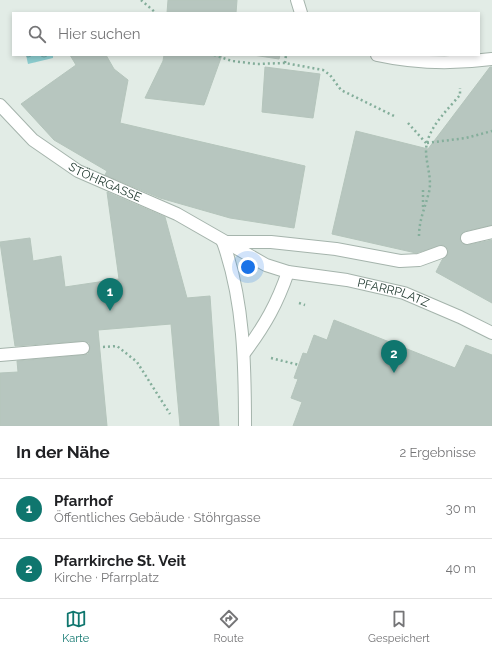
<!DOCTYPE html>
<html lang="de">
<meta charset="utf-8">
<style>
body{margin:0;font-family:Raleway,sans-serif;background:#f6f6f6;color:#202124}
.you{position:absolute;left:248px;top:267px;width:14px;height:14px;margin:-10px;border:3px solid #fff;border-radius:50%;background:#1a73e8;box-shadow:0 0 0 6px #1a73e833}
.badge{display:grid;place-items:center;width:26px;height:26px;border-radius:50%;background:#0f766e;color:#fff;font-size:13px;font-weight:700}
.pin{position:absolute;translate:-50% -33px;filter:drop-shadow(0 1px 2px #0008)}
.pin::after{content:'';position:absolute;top:21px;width:14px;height:12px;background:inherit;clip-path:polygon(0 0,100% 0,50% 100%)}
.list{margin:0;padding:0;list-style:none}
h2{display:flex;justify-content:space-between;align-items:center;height:52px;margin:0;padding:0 16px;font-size:17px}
h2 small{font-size:13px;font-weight:400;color:#757577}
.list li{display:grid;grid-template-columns:26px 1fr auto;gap:12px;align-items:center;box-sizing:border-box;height:60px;padding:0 16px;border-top:1px solid #e0e0e0}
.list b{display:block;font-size:15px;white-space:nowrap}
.list p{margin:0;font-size:13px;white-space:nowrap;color:#757577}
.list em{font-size:13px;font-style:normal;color:#757577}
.icon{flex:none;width:22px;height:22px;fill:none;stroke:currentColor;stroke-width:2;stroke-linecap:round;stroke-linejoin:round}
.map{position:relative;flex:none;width:492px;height:426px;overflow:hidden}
.search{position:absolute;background:#fff;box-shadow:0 2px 6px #0003;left:12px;right:12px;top:12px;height:44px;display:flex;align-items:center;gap:10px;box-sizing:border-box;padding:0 14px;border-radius:0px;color:#757577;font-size:15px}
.sheet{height:172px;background:#fff}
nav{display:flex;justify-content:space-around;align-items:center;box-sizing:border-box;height:56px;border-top:1px solid #e0e0e0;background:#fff;font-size:11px;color:#757577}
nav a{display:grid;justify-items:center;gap:2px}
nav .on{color:#0f766e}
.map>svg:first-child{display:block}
.water{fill:url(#water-waves)}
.building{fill:#b7c6bf;stroke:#b5c5bc}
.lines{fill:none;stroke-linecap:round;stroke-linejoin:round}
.service-casing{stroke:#a5b4ac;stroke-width:14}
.minor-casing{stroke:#a5b4ac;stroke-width:14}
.path{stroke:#84ae9b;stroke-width:2.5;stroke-dasharray:2 3;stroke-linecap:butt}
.service{stroke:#fff;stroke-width:12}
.minor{stroke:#fff;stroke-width:12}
.labels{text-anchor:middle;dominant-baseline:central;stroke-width:3;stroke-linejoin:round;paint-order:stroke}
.street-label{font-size:12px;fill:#233c32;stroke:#f2f8f5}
</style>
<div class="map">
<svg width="492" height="426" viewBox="0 0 492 426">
<defs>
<pattern id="water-waves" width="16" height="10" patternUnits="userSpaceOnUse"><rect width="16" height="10" fill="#8ccdcf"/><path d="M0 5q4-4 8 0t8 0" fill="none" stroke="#72a8a9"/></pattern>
</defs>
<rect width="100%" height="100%" fill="#e2ece6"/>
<!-- water -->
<path class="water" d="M 26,55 L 53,55 L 53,58 L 28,64 Z"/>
<!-- building -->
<g class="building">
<path d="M 168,0 L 237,0 L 236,13 L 167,13 Z"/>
<path d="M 70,55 L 106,55 L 114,69 L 128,80 L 120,123 L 305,166 L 294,228 L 230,218 L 160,198 L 105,175 L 107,171 L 54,140 L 21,104 L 76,65 Z"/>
<path d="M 164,55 L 222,55 L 204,105 L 145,98 L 163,61 Z"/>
<path d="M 253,55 L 280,55 L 279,59 Z"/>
<path d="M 265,67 L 320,74 L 313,118 L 262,112 Z"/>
<path d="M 490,67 L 492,67 L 492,225 L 465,231 L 462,233 L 460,239 L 462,243 L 468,245 L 492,240 L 492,303 L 436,272 L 442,260 L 448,254 L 448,249 L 443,245 L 416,253 L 332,234 L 356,131 L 428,149 Z"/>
<path d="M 107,192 L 165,217 L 187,298 L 210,296 L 219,426 L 180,426 L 171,324 L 98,330 L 107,426 L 0,426 L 0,373 L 18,372 L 17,361 L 84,355 L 88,354 L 90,348 L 89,343 L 82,341 L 15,346 L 0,242 L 30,238 L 33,261 L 61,256 L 65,287 L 119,279 Z"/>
<path d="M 334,320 L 455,368 L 466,345 L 492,355 L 492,426 L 293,426 L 302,402 L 291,398 L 298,379 L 294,378 L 303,353 L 307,354 L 314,335 L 327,340 Z"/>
</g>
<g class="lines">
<defs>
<g id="service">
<path d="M 467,238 L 492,232"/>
<path d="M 223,242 L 271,242 L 336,249 L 400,261 L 419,260 L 441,252"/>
<path d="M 0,355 L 83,348"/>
</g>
<g id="minor">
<path d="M 297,0 L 301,13"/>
<path d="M 377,55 C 413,63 455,64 492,59"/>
<path id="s1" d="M 0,105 L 33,140 L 78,171 L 177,214 L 266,265 L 288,272 L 347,280 L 404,293 L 460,317 L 492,333"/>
<path d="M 223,242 C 244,301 245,364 245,426"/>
<path d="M 245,352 C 265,325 277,304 288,272"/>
</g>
</defs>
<!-- service casing -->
<use href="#service" class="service-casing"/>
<!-- minor casing -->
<use href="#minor" class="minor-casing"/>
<!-- path -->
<g class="path">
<path d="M 141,0 L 156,13"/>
<path d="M 214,55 L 232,61 L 257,64 L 285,63 L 323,70 L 330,75 L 341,90 L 394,116"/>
<path d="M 285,63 L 286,55"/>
<path d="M 408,123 L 426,143"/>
<path d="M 427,143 L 466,138 L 492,131"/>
<path d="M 423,190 L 423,207"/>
<path d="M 419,236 C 419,220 425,208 429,192 C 433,176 423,158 427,143 C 431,125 449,108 460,95 L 460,88"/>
<path d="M 299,303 L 305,305"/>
<path d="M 103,347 L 117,346 L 137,362 L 170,414"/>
<path d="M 271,358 L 299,365"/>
</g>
<!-- service -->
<use href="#service" class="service"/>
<!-- minor -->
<use href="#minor" class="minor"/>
</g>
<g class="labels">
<!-- street labels -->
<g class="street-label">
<text stroke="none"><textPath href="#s1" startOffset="132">STÖHRGASSE</textPath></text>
<text stroke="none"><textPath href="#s1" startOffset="444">PFARRPLATZ</textPath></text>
</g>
</g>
</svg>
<div class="you"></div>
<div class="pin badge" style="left:110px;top:311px">1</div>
<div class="pin badge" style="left:394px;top:373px">2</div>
<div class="search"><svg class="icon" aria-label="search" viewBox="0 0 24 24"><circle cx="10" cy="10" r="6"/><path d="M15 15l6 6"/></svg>Hier suchen</div>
</div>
<section class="sheet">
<h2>In der Nähe<small>2 Ergebnisse</small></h2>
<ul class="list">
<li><span class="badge">1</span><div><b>Pfarrhof</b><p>Öffentliches Gebäude · Stöhrgasse</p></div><em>30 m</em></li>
<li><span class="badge">2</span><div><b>Pfarrkirche St. Veit</b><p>Kirche · Pfarrplatz</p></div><em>40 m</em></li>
</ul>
</section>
<nav>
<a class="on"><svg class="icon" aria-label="map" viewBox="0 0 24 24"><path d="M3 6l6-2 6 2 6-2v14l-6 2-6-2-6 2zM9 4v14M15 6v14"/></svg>Karte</a>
<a><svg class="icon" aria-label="directions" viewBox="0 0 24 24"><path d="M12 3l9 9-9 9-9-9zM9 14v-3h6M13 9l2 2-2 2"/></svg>Route</a>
<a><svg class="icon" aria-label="saved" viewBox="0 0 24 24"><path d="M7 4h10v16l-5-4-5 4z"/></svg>Gespeichert</a>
</nav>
